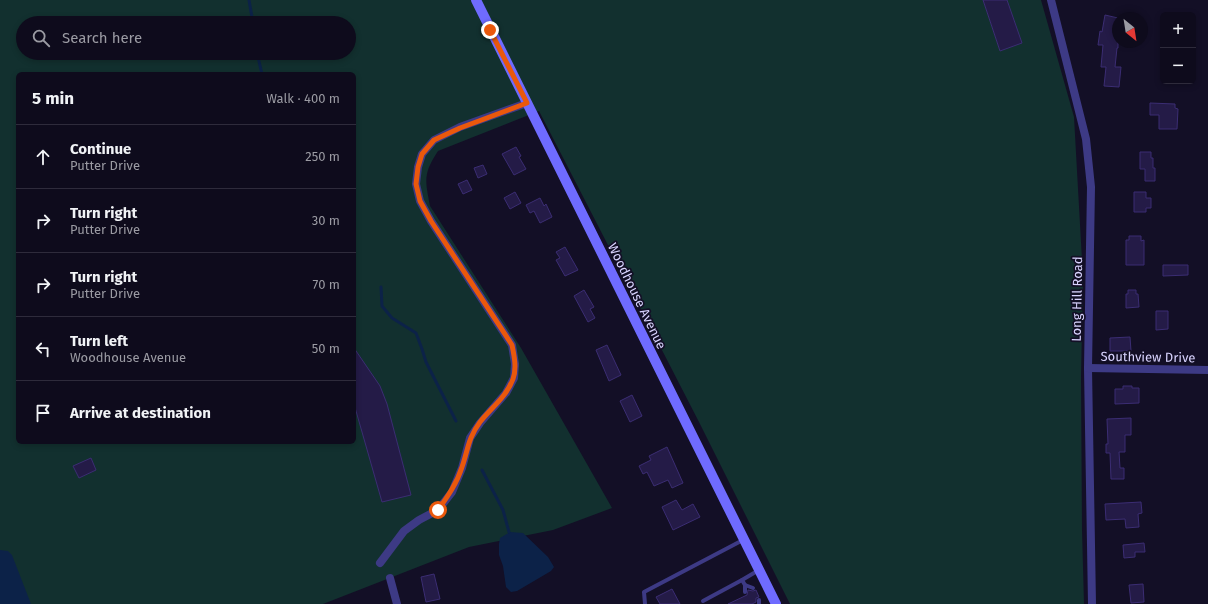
<!DOCTYPE html>
<meta charset="utf-8">
<style>
body{margin:0;font-family:"Fira Sans",sans-serif;background:#171425;color:#f1f3f6}
.controls{position:absolute;right:12px;top:12px;display:grid;overflow:hidden;border-radius:6px;box-shadow:0 2px 6px #0003}
.controls button{width:36px;height:36px;display:grid;place-items:center;padding:0;border:0;border-bottom:1px solid #2e2b3b;background:#0e0b1c;color:#f1f3f6;font:20px sans-serif}
.compass{position:absolute;left:1112px;top:12px;width:36px;height:36px;border-radius:50%;background:#0e0b1c;box-shadow:0 2px 6px #0003;rotate:150deg}
.stop{position:absolute;width:12px;height:12px;margin:-9px;border:3px solid #ea580c;border-radius:50%;background:#fff}
.stop.end{background:#ea580c;border-color:#fff;box-shadow:0 1px 4px #0008}
.list{margin:0;padding:0;list-style:none}
h2{display:flex;justify-content:space-between;align-items:center;height:52px;margin:0;padding:0 16px;font-size:17px}
h2 small{font-size:13px;font-weight:400;color:#9b9ba3}
.list li{display:grid;grid-template-columns:26px 1fr auto;gap:12px;align-items:center;box-sizing:border-box;height:64px;padding:0 16px;border-top:1px solid #2e2b3b}
.list b{display:block;font-size:15px;white-space:nowrap}
.list p{margin:0;font-size:13px;white-space:nowrap;color:#9b9ba3}
.list em{font-size:13px;font-style:normal;color:#9b9ba3}
.icon{flex:none;width:22px;height:22px;fill:none;stroke:currentColor;stroke-width:2;stroke-linecap:round;stroke-linejoin:round}
.map{position:relative;flex:none;width:1208px;height:604px;overflow:hidden}
.search{position:absolute;background:#0e0b1c;box-shadow:0 2px 6px #0003;left:16px;top:16px;width:340px;height:44px;display:flex;align-items:center;gap:10px;box-sizing:border-box;padding:0 14px;border-radius:22px;color:#9b9ba3;font-size:15px}
.panel{position:absolute;background:#0e0b1c;box-shadow:0 2px 6px #0003;left:16px;top:72px;width:340px;height:372px;border-radius:6px}
.map>svg:first-child{display:block}
.green{fill:#12302f;fill-rule:evenodd}
.water{fill:#0c2248}
.lines{fill:none;stroke-linecap:round;stroke-linejoin:round}
.stream{stroke:#0c2248;stroke-width:3}
.building{fill:#241b47;stroke:#3b2d73}
.lane{stroke:#3d3a85;stroke-width:4}
.street{stroke:#3d3a85;stroke-width:8}
.secondary{stroke:#6f6bff;stroke-width:10}
.route{stroke:#ea580c;stroke-width:5}
.labels{text-anchor:middle;dominant-baseline:central;stroke-width:3.5;stroke-linejoin:round;paint-order:stroke}
.street-label{font-size:13px;fill:#d9d4ff;stroke:#130f26}
</style>
<div class="map">
<svg width="1208" height="604" viewBox="0 0 1208 604">
<rect width="100%" height="100%" fill="#130f26"/>
<!-- green -->
<path class="green" d="M 0,0 L 1041,0 L 1074,117 L 1083,278 L 1081,377 L 1082,530 L 1084,604 L 790,604 L 699,422 L 539,111 L 438,151 C 423,174 425,180 430,206 L 521,348 L 612,508 L 553,530 L 469,547 L 323,604 L 0,604 ZM 23,23 L 349,23 L 349,53 L 23,53 ZM 18,74 L 354,74 L 354,442 L 18,442 Z"/>
<!-- water -->
<g class="water">
<path d="M 510,532 L 523,533 L 548,557 L 554,567 L 551,571 L 517,591 L 511,592 L 506,587 L 503,566 L 499,555 L 499,544 L 500,538 Z"/>
<path d="M 0,550 L 8,551 L 12,555 L 31,604 L 0,604 Z"/>
</g>
<g class="lines">
<!-- stream -->
<g class="stream">
<path d="M 249,0 L 253,23"/>
<path d="M 257,53 L 262,74"/>
<path d="M 381,287 L 382,306 L 392,318 L 416,333 L 422,349 L 426,362 L 456,421"/>
<path d="M 482,470 L 503,510 L 509,532"/>
</g>
</g>
<!-- building -->
<g class="building">
<path d="M 983,0 L 1007,0 L 1022,43 L 1000,51 Z"/>
<path d="M 1105,15 L 1118,18 L 1118,48 L 1117,48 L 1115,67 L 1121,67 L 1119,87 L 1104,86 L 1106,67 L 1101,67 L 1103,45 L 1098,45 L 1100,31 L 1102,32 Z"/>
<path d="M 1150,103 L 1175,104 L 1175,108 L 1178,109 L 1177,129 L 1159,129 L 1159,115 L 1150,115 Z"/>
<path d="M 516,147 L 521,156 L 519,157 L 526,169 L 514,175 L 502,154 Z"/>
<path d="M 1140,152 L 1151,152 L 1151,158 L 1153,158 L 1153,168 L 1155,168 L 1155,181 L 1145,181 L 1145,169 L 1140,169 Z"/>
<path d="M 483,165 L 487,174 L 478,178 L 474,168 Z"/>
<path d="M 467,180 L 472,190 L 463,194 L 458,184 Z"/>
<path d="M 515,192 L 521,203 L 510,209 L 504,198 Z"/>
<path d="M 1134,192 L 1146,192 L 1146,198 L 1151,198 L 1151,208 L 1146,208 L 1146,212 L 1134,212 Z"/>
<path d="M 540,198 L 544,206 L 546,204 L 552,217 L 540,223 L 534,211 L 530,213 L 526,205 Z"/>
<path d="M 1129,236 L 1141,236 L 1141,241 L 1144,240 L 1144,265 L 1126,265 L 1126,240 L 1129,240 Z"/>
<path d="M 565,247 L 578,270 L 565,276 L 556,260 L 560,258 L 556,252 Z"/>
<path d="M 1163,265 L 1188,265 L 1188,275 L 1163,276 Z"/>
<path d="M 584,290 L 594,307 L 590,309 L 595,318 L 588,322 L 574,296 Z"/>
<path d="M 1128,290 L 1136,290 L 1136,294 L 1138,294 L 1139,307 L 1126,308 L 1126,294 L 1128,294 Z"/>
<path d="M 1156,311 L 1168,311 L 1168,329 L 1156,330 Z"/>
<path d="M 1130,337 L 1131,351 L 1110,351 L 1110,338 Z"/>
<path d="M 607,345 L 621,375 L 609,381 L 596,350 Z"/>
<path d="M 354,348 L 380,386 L 387,404 L 411,495 L 382,502 L 354,404 Z"/>
<path d="M 1123,386 L 1132,386 L 1132,388 L 1139,388 L 1139,403 L 1115,404 L 1115,389 L 1123,389 Z"/>
<path d="M 632,395 L 642,416 L 630,422 L 620,401 Z"/>
<path d="M 1131,418 L 1131,435 L 1125,435 L 1125,452 L 1119,452 L 1120,468 L 1124,468 L 1124,479 L 1111,479 L 1110,453 L 1106,453 L 1106,444 L 1108,444 L 1107,419 Z"/>
<path d="M 667,447 L 683,483 L 672,488 L 668,480 L 654,486 L 647,472 L 643,474 L 639,466 L 651,460 L 649,456 Z"/>
<path d="M 91,458 L 96,470 L 79,478 L 73,466 Z"/>
<path d="M 676,500 L 682,510 L 693,504 L 700,517 L 673,530 L 662,507 Z"/>
<path d="M 1141,502 L 1142,513 L 1138,514 L 1139,527 L 1126,528 L 1125,519 L 1106,520 L 1105,504 Z"/>
<path d="M 1144,543 L 1145,552 L 1135,552 L 1135,557 L 1124,558 L 1123,545 Z"/>
<path d="M 434,574 L 440,599 L 426,602 L 421,577 Z"/>
<path d="M 1143,584 L 1144,602 L 1131,603 L 1129,585 Z"/>
<path d="M 672,589 L 680,604 L 660,604 L 656,597 Z"/>
<path d="M 748,590 L 753,591 L 756,590 L 759,597 L 756,598 L 756,602 L 752,604 L 728,604 L 747,595 Z"/>
</g>
<g class="lines">
<!-- lane -->
<g class="lane">
<path d="M 742,580 L 759,570"/>
<path d="M 745,585 L 745,592"/>
<path d="M 703,601 L 742,580 L 745,585 L 753,588"/>
<path d="M 645,604 L 644,592 L 743,540"/>
<path d="M 759,604 L 759,600"/>
</g>
<!-- street -->
<g class="street">
<path d="M 1051,0 L 1086,139 L 1091,187 L 1088,368 L 1092,604"/>
<path d="M 1088,368 L 1208,370"/>
<path d="M 380,563 L 404,531 L 419,520 L 438,510 L 452,492 L 462,468 L 470,438 L 480,423 L 506,393 L 514,378 L 515,364 L 512,345 L 431,221 L 420,201 L 416,184 L 418,167 L 422,154 L 434,140 L 460,127 L 527,103"/>
<path d="M 390,578 L 397,604"/>
</g>
<!-- secondary -->
<path class="secondary" d="M 476,0 L 776,604"/>
</g>
<g class="lines">
<!-- route -->
<path class="route" d="M 438,510 C 448,496 457,483 462,467 C 468,450 468,438 480,422 C 491,408 507,396 513,379 C 517,368 514,355 512,345 L 431,221 L 420,201 L 416,184 L 418,167 L 422,154 L 434,140 L 460,128 L 527,103 L 490,30"/>
</g>
<g class="labels">
<!-- street labels -->
<g class="street-label">
<text transform="translate(637 296) rotate(64)">Woodhouse Avenue</text>
<text transform="translate(1077 299) rotate(-89)">Long Hill Road</text>
<text transform="translate(1148 357) rotate(1)">Southview Drive</text>
</g>
</g>
</svg>
<div class="controls">
<button>+</button>
<button>−</button>
</div>
<svg class="compass" viewBox="-18 -18 36 36"><path d="M0-13l5 13h-10z" fill="#e53935"/><path d="M0 13l5-13h-10z" fill="#9b9ba3"/></svg>
<div class="stop" style="left:438px;top:510px"></div>
<div class="stop end" style="left:490px;top:30px"></div>
<div class="search"><svg class="icon" aria-label="search" viewBox="0 0 24 24"><circle cx="10" cy="10" r="6"/><path d="M15 15l6 6"/></svg>Search here</div>
<section class="panel">
<h2>5 min<small>Walk · 400 m</small></h2>
<ul class="list">
<li><svg class="icon" aria-label="ahead" viewBox="0 0 24 24"><path d="M12 20V5M6 11l6-6 6 6"/></svg><div><b>Continue</b><p>Putter Drive</p></div><em>250 m</em></li>
<li><svg class="icon" aria-label="right" viewBox="0 0 24 24"><path d="M7 20v-9h11M14 6l5 5-5 5"/></svg><div><b>Turn right</b><p>Putter Drive</p></div><em>30 m</em></li>
<li><svg class="icon" aria-label="right" viewBox="0 0 24 24"><path d="M7 20v-9h11M14 6l5 5-5 5"/></svg><div><b>Turn right</b><p>Putter Drive</p></div><em>70 m</em></li>
<li><svg class="icon" aria-label="left" viewBox="0 0 24 24"><path d="M17 20v-9H6M10 6l-5 5 5 5"/></svg><div><b>Turn left</b><p>Woodhouse Avenue</p></div><em>50 m</em></li>
<li><svg class="icon" aria-label="arrive" viewBox="0 0 24 24"><path d="M6 21V4h12l-3 4 3 4H6"/></svg><div><b>Arrive at destination</b></div></li>
</ul>
</section>
</div>
